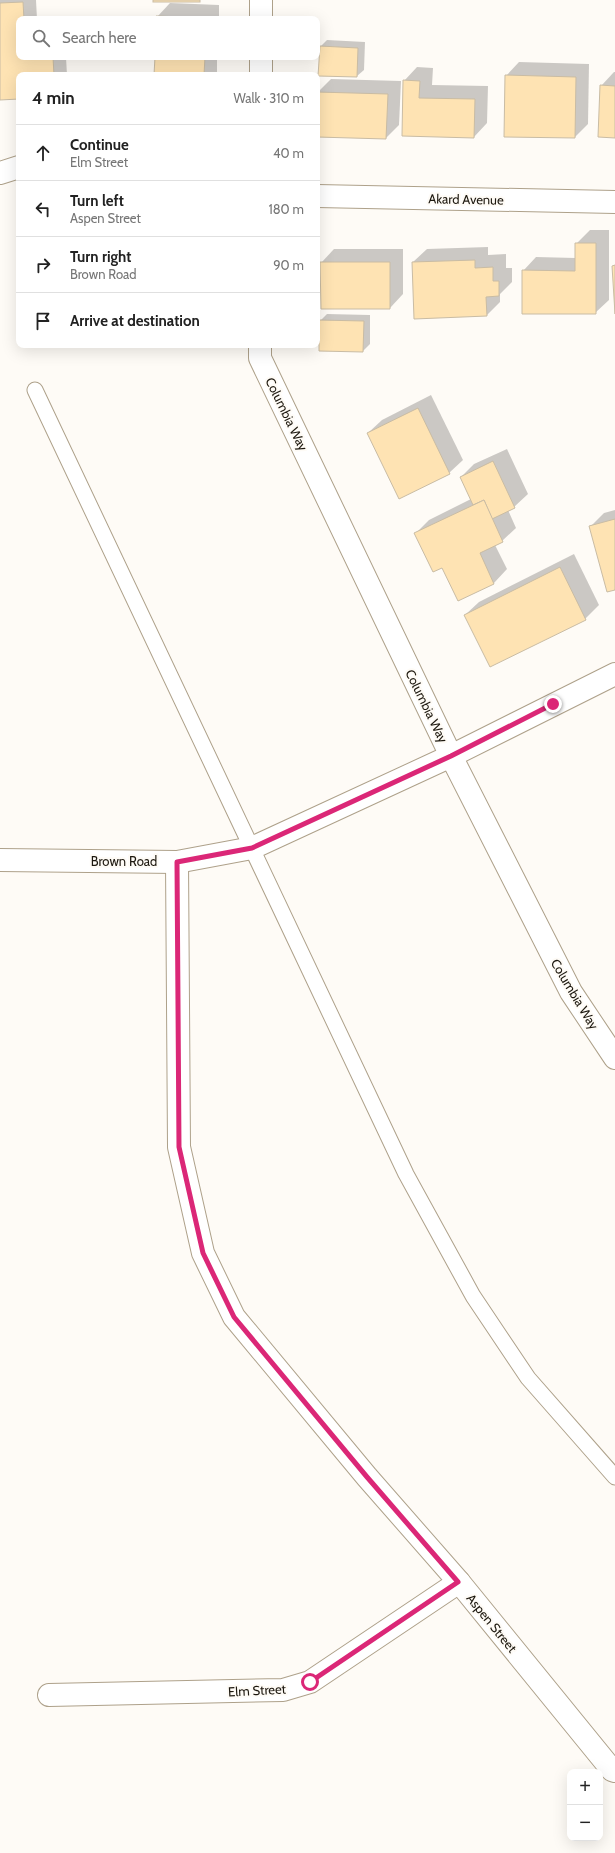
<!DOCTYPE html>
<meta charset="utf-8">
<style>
body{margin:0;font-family:Cabin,sans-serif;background:#f6f6f6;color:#222}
.controls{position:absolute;right:12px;bottom:12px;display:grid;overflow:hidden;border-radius:8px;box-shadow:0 4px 16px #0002}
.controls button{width:36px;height:36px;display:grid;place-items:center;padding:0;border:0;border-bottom:1px solid #e0e0e0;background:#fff;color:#222;font:20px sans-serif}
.stop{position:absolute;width:12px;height:12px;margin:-9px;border:3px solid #db2777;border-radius:50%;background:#fff}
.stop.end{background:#db2777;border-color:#fff;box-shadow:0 1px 4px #0008}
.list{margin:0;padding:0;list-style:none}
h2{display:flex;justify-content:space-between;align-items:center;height:52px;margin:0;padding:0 16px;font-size:17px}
h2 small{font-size:13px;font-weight:400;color:#767676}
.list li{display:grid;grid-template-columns:26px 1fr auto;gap:12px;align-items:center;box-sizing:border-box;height:56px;padding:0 16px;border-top:1px solid #e0e0e0}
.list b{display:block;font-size:15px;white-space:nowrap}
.list p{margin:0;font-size:13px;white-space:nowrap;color:#767676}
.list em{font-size:13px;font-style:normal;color:#767676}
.icon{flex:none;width:22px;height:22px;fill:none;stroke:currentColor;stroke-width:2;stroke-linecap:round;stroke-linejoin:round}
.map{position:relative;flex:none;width:615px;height:1853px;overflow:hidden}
.search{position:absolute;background:#fff;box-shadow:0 4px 16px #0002;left:16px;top:16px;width:304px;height:44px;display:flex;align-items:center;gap:10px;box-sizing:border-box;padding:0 14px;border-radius:8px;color:#767676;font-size:15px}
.panel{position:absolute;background:#fff;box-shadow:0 4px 16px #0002;left:16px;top:72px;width:304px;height:276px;border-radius:8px}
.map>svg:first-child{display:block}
.shadow{fill:#0003}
.building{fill:#fee3b3;stroke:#c9bca4}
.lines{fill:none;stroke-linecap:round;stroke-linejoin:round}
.service-casing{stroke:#aea18a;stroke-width:17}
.minor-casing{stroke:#aea18a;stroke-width:24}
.service{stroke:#fff;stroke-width:15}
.minor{stroke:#fff;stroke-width:22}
.route{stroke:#db2777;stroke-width:5}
.labels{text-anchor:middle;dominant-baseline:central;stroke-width:4;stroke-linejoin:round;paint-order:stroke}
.street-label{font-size:13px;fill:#1d180f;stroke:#fefbf6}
</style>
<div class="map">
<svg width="615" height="1853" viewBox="0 0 615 1853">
<rect width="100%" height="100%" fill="#fefbf6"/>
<!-- shadow -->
<g class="shadow">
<path d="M 0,0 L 36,0 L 37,19 L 19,19 L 19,57 L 66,57 L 67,75 L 19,75 L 19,98 L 0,99 Z"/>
<path d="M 170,3 L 219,5 L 219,19 L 157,19 L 157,17 Z"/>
<path d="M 327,40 L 365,42 L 364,70 L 357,76 L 320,47 Z"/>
<path d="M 156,57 L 217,57 L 217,75 L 155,75 Z"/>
<path d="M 519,62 L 589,64 L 588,124 L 575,137 L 506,76 Z"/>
<path d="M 417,67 L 433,68 L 432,85 L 488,86 L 487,123 L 474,137 L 403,135 L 404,81 Z"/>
<path d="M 614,72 L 615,72 L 615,137 L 601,86 Z"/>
<path d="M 331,79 L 401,81 L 399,125 L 386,138 L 318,92 Z"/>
<path d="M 590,230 L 609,230 L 609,300 L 595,313 L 523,271 L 536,257 L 576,258 L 576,244 Z"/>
<path d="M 488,247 L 488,255 L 506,254 L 506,268 L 512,268 L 512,282 L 500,294 L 500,302 L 487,315 L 413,262 L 427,249 Z"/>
<path d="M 334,249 L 403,249 L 403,294 L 390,308 L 321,263 Z"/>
<path d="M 327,314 L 370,315 L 370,344 L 363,351 L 320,321 Z"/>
<path d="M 431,395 L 463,460 L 449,473 L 368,433 L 382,420 Z"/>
<path d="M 507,449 L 528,494 L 514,507 L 508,510 L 516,528 L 502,541 L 495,545 L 507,569 L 494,583 L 459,599 L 443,567 L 416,533 L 429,520 L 471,499 L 461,477 L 474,464 Z"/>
<path d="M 615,510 L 615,589 L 590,527 L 604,513 Z"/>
<path d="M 574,554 L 599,605 L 585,619 L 490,666 L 465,615 L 479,602 Z"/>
</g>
<!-- building -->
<g class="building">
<rect x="153" y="0" width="47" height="2"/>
<path d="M 23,2 L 24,19 L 19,19 L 19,57 L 53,57 L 54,75 L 19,75 L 19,99 L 0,100 L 0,3 Z"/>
<path d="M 156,16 L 206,18 L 206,19 L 156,19 Z"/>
<path d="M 320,46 L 358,48 L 357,77 L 318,76 Z"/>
<path d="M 155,57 L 205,57 L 204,75 L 154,75 Z"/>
<path d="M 505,75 L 576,77 L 575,138 L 504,137 Z"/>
<path d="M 403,80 L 420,81 L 419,98 L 475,99 L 474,138 L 402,136 Z"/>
<path d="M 600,85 L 615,86 L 615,138 L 598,137 Z"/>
<path d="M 317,92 L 388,94 L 386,139 L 317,137 Z"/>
<path d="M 575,243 L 596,243 L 596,314 L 522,314 L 522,270 L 575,271 Z"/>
<path d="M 475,260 L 475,268 L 493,267 L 493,281 L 499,281 L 499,296 L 486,297 L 487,316 L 414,319 L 412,262 Z"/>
<path d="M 320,262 L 390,262 L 390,309 L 321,309 Z"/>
<path d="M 615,265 L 615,314 L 612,266 Z"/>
<path d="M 319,320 L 364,321 L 363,352 L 319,351 Z"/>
<path d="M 418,408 L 450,474 L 399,499 L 367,433 Z"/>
<path d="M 493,461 L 515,508 L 492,519 L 484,500 L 473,505 L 460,477 Z"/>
<path d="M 484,500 L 503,542 L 480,553 L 494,584 L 458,601 L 442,568 L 433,572 L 414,533 Z"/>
<path d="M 615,519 L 615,590 L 607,592 L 589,526 Z"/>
<path d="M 560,567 L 586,620 L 490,667 L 464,615 Z"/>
</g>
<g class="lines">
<defs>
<path id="service" d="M 35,390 L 406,1174 L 473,1296 L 528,1378 L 615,1477"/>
<g id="minor">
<path d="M 261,0 L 261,19"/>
<path d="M 261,57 L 261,75"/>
<path d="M 0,173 L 19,167"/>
<path d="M 317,196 L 615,202"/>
<path d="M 260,345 L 260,358 L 451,756 L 571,992 L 615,1058"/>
<path d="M 0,860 L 177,862 L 252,848 L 451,756 L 615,674"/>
<path d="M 177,862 L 179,1147 L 203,1253 L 234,1317 L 367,1477 L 459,1582 L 612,1770 L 615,1771"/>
<path d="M 49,1695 L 283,1690 L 310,1682 L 459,1582"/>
</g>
</defs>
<!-- service casing -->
<use href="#service" class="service-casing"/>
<!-- minor casing -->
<use href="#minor" class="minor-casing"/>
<!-- service -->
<use href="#service" class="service"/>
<!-- minor -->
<use href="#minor" class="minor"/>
</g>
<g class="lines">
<!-- route -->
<path class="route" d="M 310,1682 L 458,1582 L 367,1477 L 234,1317 L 203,1253 L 179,1147 L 177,862 L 252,848 L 451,756 L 553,704"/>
</g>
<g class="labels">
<!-- street labels -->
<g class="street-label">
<text transform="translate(466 199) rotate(1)">Akard Avenue</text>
<text transform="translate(287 414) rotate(64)">Columbia Way</text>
<text transform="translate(427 706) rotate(64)">Columbia Way</text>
<text x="124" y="861">Brown Road</text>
<text transform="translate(575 994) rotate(59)">Columbia Way</text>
<text transform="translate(492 1623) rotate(51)">Aspen Street</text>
<text transform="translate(257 1690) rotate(-3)">Elm Street</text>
</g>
</g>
</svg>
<div class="controls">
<button>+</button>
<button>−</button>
</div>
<div class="stop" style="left:310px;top:1682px"></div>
<div class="stop end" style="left:553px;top:704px"></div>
<div class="search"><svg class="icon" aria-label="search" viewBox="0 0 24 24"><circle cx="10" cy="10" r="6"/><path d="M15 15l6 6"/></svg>Search here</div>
<section class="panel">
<h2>4 min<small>Walk · 310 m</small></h2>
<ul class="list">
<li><svg class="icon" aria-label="ahead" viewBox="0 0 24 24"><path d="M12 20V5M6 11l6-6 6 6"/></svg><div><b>Continue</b><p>Elm Street</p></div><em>40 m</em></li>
<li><svg class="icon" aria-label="left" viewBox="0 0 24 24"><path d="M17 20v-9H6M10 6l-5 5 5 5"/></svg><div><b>Turn left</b><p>Aspen Street</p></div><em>180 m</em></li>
<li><svg class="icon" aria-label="right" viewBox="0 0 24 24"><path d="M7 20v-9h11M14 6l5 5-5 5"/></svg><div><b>Turn right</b><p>Brown Road</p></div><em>90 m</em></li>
<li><svg class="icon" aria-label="arrive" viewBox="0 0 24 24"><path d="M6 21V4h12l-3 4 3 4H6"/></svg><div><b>Arrive at destination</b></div></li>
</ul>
</section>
</div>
